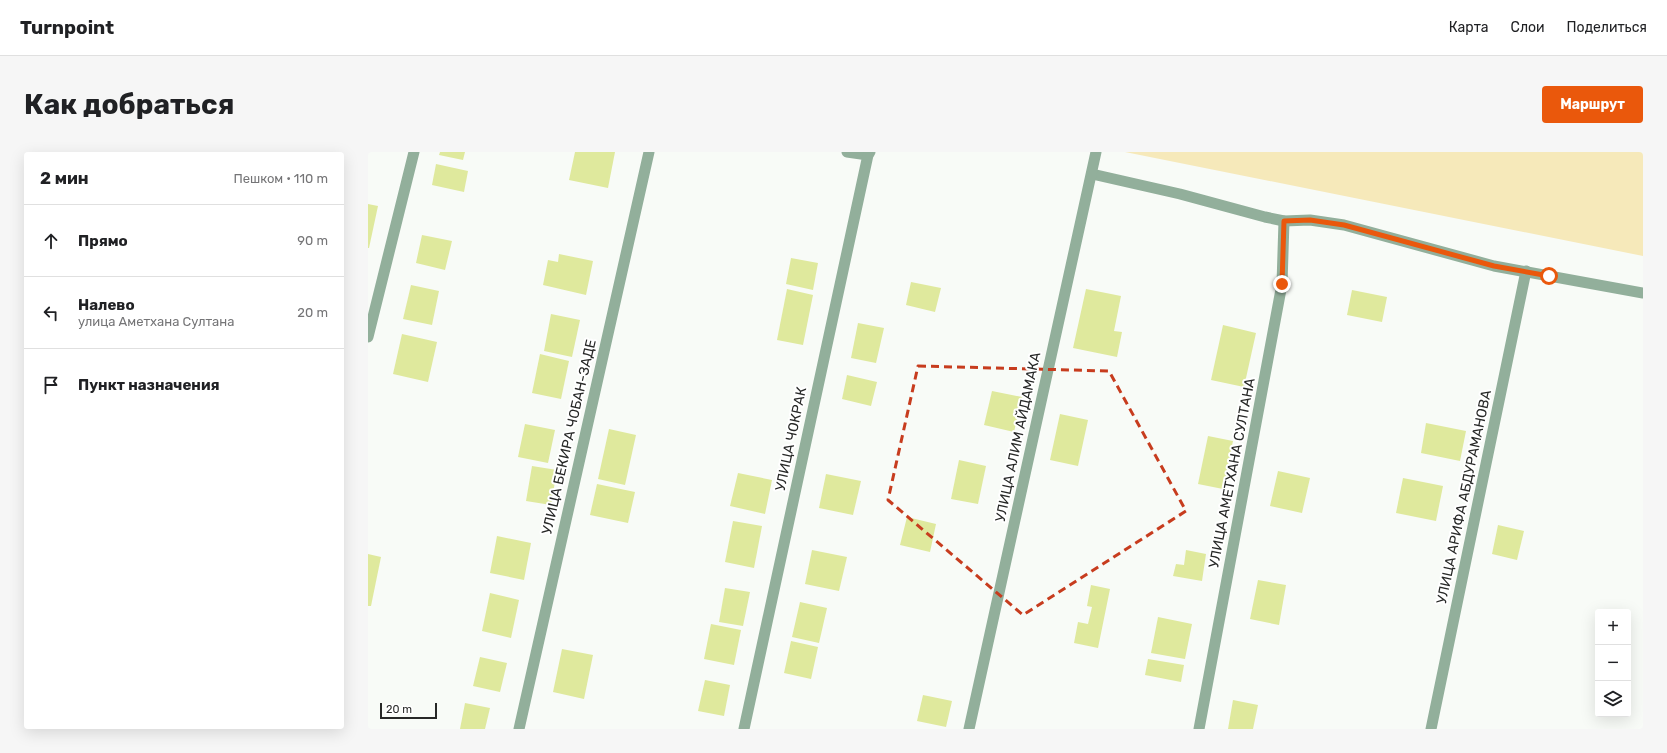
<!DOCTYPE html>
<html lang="ru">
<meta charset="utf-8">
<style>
body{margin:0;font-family:Rubik,sans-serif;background:#f6f6f6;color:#202124}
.controls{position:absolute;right:12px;bottom:12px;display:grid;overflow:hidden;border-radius:4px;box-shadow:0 4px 16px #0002}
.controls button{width:36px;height:36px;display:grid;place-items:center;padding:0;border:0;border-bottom:1px solid #e0e0e0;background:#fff;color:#202124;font:20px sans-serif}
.scale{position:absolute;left:12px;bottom:10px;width:57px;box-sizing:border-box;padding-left:4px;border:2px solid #272827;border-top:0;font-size:11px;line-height:14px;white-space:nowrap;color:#272827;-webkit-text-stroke:3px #fff;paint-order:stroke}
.stop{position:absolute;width:12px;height:12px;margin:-9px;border:3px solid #ea580c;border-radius:50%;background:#fff}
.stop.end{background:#ea580c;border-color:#fff;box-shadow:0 1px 4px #0008}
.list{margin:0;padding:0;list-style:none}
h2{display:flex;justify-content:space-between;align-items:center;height:52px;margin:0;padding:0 16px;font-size:17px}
h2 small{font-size:13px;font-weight:400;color:#757577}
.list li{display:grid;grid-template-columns:26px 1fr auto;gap:12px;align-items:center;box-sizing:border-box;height:72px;padding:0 16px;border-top:1px solid #e0e0e0}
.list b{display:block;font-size:15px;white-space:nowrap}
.list p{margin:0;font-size:13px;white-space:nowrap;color:#757577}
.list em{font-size:13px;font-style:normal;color:#757577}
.icon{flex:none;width:22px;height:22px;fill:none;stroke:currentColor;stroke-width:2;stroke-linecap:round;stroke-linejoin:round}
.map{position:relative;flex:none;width:1275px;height:577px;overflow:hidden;border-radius:4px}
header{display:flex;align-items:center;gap:24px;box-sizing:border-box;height:56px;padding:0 20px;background:#fff;border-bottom:1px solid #e0e0e0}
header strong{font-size:19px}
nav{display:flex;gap:22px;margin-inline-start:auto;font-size:14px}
.intro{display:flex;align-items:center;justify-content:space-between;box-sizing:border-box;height:96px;padding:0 24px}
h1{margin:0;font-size:28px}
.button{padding:10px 18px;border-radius:4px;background:#ea580c;color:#fff;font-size:14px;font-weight:700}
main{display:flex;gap:24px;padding:0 24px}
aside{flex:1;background:#fff;border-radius:4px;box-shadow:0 4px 16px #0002}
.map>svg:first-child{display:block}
.green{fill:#f6e9ba}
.building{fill:#dfe99d}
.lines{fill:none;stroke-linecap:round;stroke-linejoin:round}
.minor{stroke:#92af9b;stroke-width:11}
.route{stroke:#ea580c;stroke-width:5}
.marked{fill:none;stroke:#c73c1e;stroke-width:3;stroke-dasharray:8 5;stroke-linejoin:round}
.labels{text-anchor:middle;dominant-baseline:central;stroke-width:4;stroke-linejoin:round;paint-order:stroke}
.street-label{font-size:14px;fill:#272827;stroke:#fff}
</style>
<header>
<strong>Turnpoint</strong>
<nav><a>Карта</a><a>Слои</a><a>Поделиться</a></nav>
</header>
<div class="intro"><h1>Как добраться</h1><a class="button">Маршрут</a></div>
<main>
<aside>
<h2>2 мин<small>Пешком · 110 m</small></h2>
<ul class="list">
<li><svg class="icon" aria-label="ahead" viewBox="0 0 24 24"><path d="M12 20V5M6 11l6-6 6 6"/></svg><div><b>Прямо</b></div><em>90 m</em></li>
<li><svg class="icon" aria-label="left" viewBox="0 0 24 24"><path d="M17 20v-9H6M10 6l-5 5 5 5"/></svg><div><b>Налево</b><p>улица Аметхана Султана</p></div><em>20 m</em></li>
<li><svg class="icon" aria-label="arrive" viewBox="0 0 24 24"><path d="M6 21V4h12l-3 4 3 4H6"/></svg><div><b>Пункт назначения</b></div></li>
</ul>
</aside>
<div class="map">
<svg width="1275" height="577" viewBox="0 0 1275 577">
<rect width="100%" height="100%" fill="#f8fbf7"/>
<!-- green -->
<path class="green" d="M 757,0 L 1275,0 L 1275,104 Z"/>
<!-- building -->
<g class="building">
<path d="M 72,0 L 97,0 L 95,8 L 71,3 Z"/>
<path d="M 207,0 L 247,0 L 240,36 L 201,28 Z"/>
<path d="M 68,12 L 100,19 L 96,40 L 64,33 Z"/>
<path d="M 0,52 L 10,54 L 1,96 L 0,96 Z"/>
<path d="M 54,83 L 84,89 L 77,118 L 48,111 Z"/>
<path d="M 191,102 L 225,109 L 218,143 L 175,133 L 180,108 L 190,110 Z"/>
<path d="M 423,106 L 450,111 L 445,138 L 418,132 Z"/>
<path d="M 543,130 L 573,136 L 567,160 L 538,153 Z"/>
<path d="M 43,133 L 71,139 L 64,173 L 35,167 Z"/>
<path d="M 419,137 L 445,143 L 435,193 L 409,188 Z"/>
<path d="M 718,137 L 753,144 L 746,179 L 754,180 L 749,205 L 705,196 Z"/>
<path d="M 984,138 L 1019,145 L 1014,170 L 979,163 Z"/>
<path d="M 183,162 L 212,168 L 204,205 L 176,199 Z"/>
<path d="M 490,171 L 516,176 L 508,211 L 483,206 Z"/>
<path d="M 855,173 L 888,181 L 876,235 L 843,228 Z"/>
<path d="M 34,182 L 69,190 L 60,230 L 25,222 Z"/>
<path d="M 172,202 L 201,209 L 193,247 L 164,241 Z"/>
<path d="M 479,223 L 509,230 L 503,254 L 474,247 Z"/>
<path d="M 624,239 L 654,245 L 646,280 L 616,273 Z"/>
<path d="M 692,262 L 720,268 L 710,314 L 682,308 Z"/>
<path d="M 1058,271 L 1098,279 L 1092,309 L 1053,301 Z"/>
<path d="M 157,272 L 187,278 L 180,311 L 150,305 Z"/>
<path d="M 241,277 L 268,283 L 257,333 L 230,327 Z"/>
<path d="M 840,284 L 865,289 L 855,337 L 830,332 Z"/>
<path d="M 591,308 L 618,314 L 610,352 L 583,347 Z"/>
<path d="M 164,314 L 189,318 L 183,353 L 158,349 Z"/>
<path d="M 910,319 L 942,326 L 934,361 L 902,354 Z"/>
<path d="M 370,321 L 404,328 L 397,362 L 362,354 Z"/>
<path d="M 458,322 L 493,329 L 485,363 L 451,356 Z"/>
<path d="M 1035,326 L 1075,334 L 1068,369 L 1028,361 Z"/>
<path d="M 229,332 L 267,340 L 260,371 L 222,363 Z"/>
<path d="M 539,365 L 568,372 L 562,400 L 532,393 Z"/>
<path d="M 365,369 L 394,374 L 386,416 L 357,410 Z"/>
<path d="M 1130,373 L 1156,379 L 1149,408 L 1124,402 Z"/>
<path d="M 129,384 L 163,391 L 156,428 L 122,421 Z"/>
<path d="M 444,398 L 479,405 L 471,439 L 437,432 Z"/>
<path d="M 818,398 L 838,402 L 834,429 L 805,424 L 808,412 L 816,413 Z"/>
<path d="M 0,402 L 13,405 L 3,454 L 0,454 Z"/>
<path d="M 890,428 L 918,433 L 911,473 L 882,467 Z"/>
<path d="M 723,433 L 742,437 L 730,496 L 706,491 L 710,470 L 720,472 L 724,455 L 719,454 Z"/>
<path d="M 357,436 L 382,440 L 375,474 L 351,470 Z"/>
<path d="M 122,441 L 151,448 L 143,486 L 114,479 Z"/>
<path d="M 432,450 L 459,456 L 451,491 L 424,485 Z"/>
<path d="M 790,465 L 824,472 L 817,507 L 783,501 Z"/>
<path d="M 343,472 L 373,478 L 366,513 L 336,507 Z"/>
<path d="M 423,489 L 450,495 L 443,527 L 416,521 Z"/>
<path d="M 194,497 L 225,503 L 216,547 L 185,540 Z"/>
<path d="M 112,505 L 139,511 L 132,540 L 105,534 Z"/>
<path d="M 780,507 L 816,513 L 813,530 L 777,523 Z"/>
<path d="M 337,528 L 362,533 L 356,564 L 330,559 Z"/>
<path d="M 555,543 L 584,549 L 578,575 L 549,569 Z"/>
<path d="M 865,548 L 890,553 L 885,577 L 860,577 Z"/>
<path d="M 97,551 L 122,556 L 117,577 L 92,577 Z"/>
</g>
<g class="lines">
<!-- minor -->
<g class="minor">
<path d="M 479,0 L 500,3 L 502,0"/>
<path d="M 724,22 L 812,42 L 897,65 L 916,69 L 942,68 L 976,73 L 1126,114 L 1275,141"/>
<path d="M 0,185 L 46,0"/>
<path d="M 151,577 L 281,0"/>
<path d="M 376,577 L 500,3"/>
<path d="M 601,577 L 728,0"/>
<path d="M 831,577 L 914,132 L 916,69"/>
<path d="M 1063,577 L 1158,119"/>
</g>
</g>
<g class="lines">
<!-- route -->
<path class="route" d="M 914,132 L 916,69 L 942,68 L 976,73 L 1126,114 L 1181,124"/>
</g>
<!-- marked area -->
<path class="marked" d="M 550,214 L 741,219 L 818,359 L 655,463 L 520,348 Z"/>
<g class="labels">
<!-- street labels -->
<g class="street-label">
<text transform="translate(201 285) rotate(-77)">УЛИЦА БЕКИРА ЧОБАН-ЗАДЕ</text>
<text transform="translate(650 285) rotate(-78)">УЛИЦА АЛИМ АЙДАМАКА</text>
<text transform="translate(423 287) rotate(-78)">УЛИЦА ЧОКРАК</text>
<text transform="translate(864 321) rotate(-79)">УЛИЦА АМЕТХАНА СУЛТАНА</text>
<text transform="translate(1096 345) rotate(-78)">УЛИЦА АРИФА АБДУРАМАНОВА</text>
</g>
</g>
</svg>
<div class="controls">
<button>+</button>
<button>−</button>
<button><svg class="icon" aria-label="layers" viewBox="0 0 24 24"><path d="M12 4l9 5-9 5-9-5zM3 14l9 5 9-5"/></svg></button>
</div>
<div class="scale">20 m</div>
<div class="stop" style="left:1181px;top:124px"></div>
<div class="stop end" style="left:914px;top:132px"></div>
</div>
</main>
